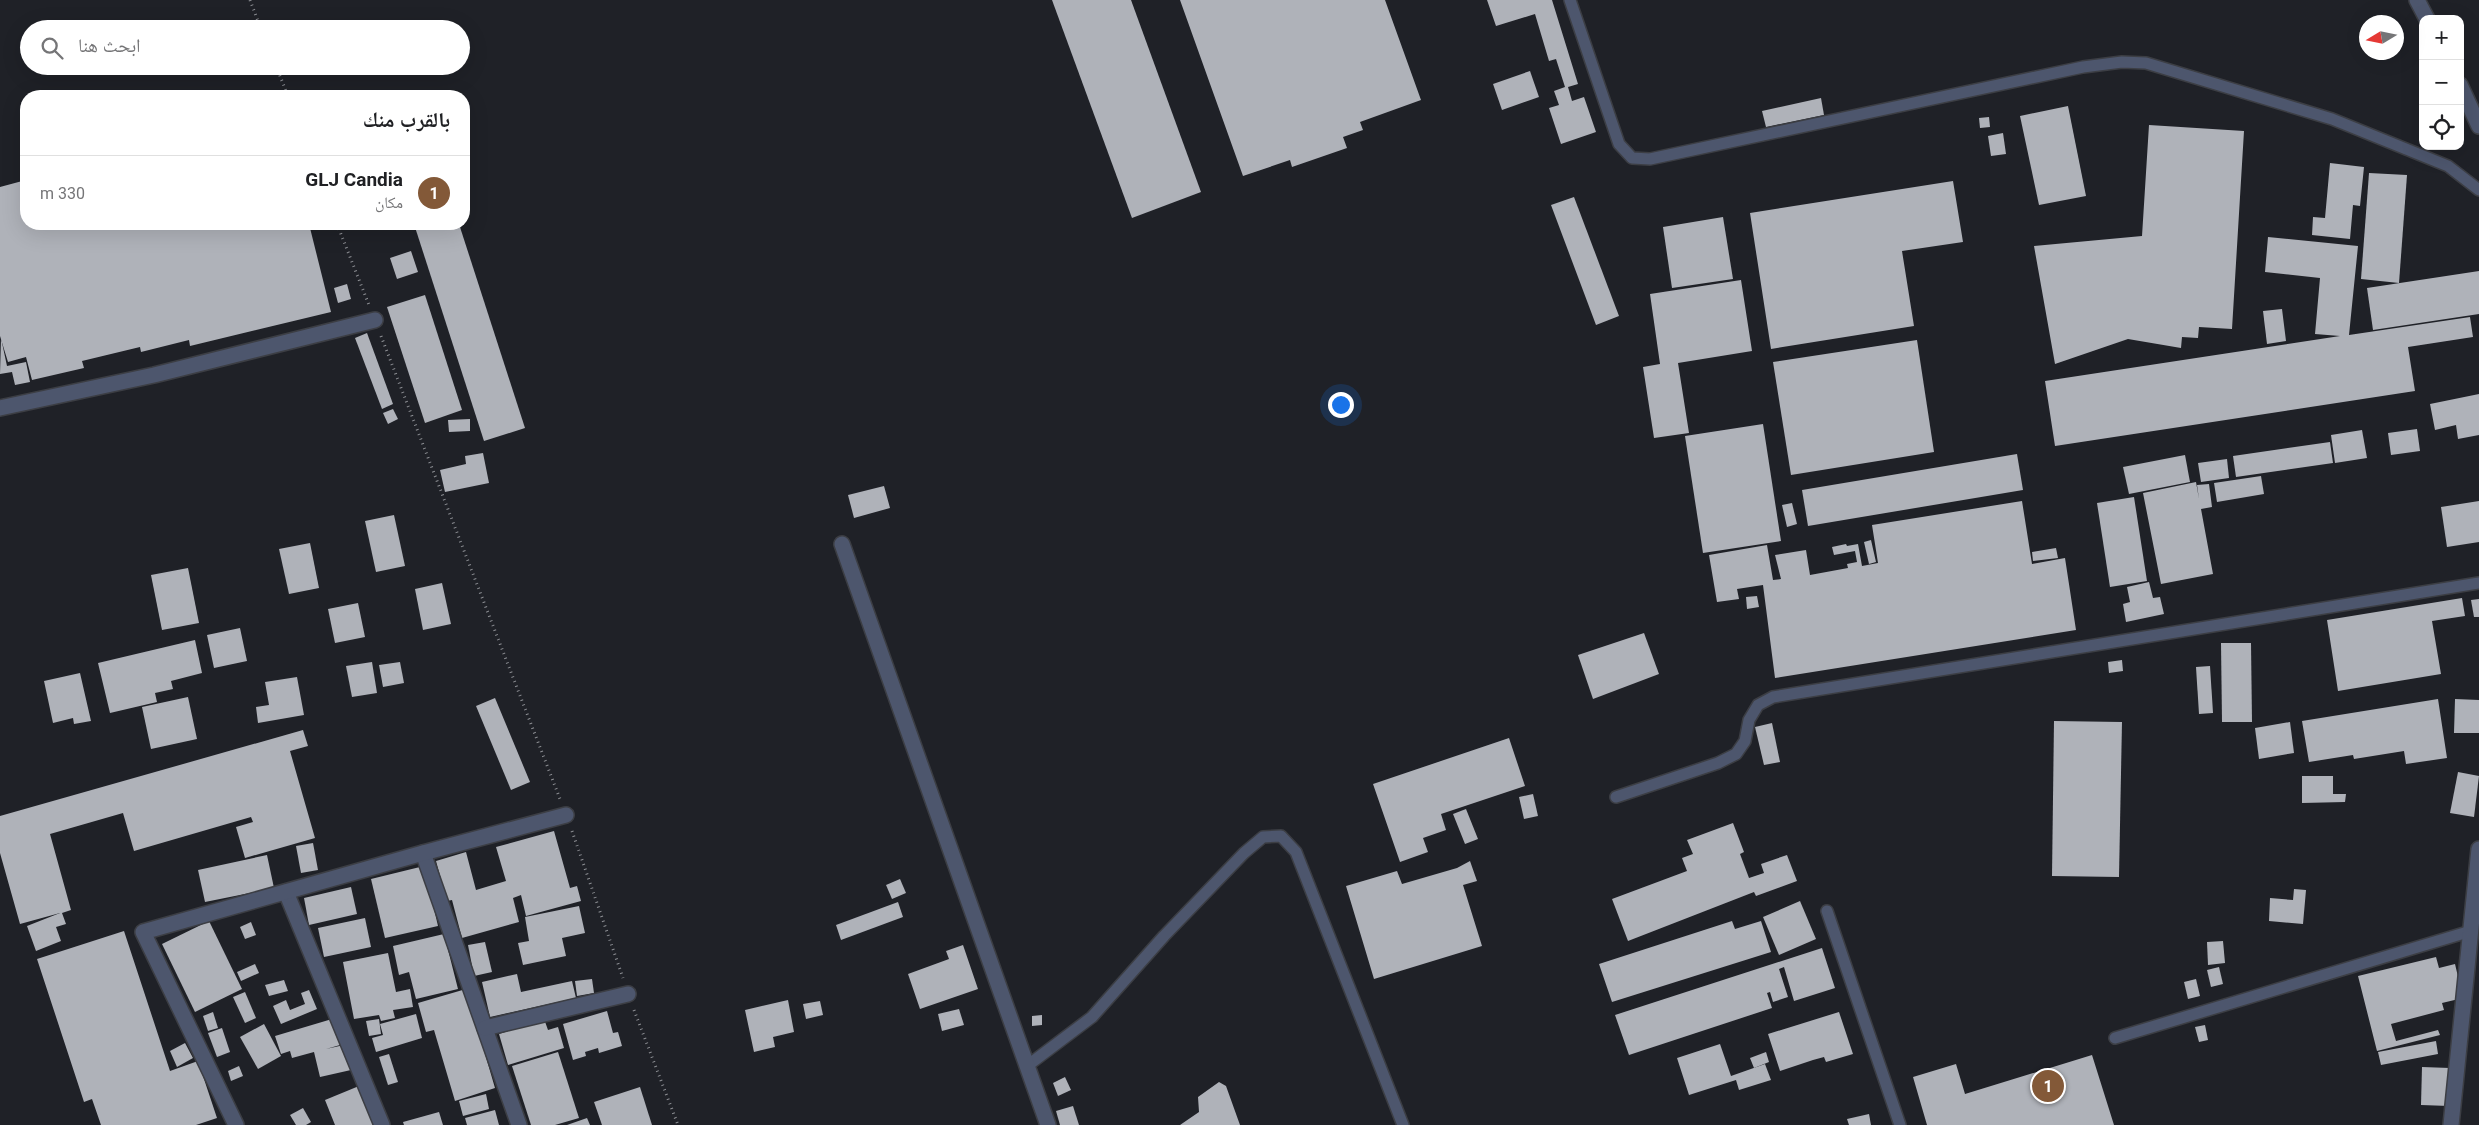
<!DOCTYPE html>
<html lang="ar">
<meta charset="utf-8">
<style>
body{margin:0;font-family:Roboto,"Noto Naskh Arabic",sans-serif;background:#f2f2f2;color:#202124;direction:rtl}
.controls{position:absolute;right:15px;top:15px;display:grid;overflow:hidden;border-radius:10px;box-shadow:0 5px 20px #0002}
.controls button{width:45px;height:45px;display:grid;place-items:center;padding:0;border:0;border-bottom:1px solid #e0e0e0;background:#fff;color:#202124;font:25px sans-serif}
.compass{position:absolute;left:2359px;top:15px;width:45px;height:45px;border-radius:50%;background:#fff;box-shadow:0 5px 20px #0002;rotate:260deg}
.you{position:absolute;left:1340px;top:404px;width:18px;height:18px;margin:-12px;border:4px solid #fff;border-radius:50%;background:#1a73e8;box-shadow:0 0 0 8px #1a73e833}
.badge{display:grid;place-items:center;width:32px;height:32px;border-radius:50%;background:#835938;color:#fff;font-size:16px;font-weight:700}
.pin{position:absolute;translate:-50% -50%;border:2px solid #fff;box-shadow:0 1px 5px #0006}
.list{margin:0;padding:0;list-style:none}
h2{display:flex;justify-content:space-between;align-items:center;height:65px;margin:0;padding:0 20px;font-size:21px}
h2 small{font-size:16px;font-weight:400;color:#757577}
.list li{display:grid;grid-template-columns:32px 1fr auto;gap:15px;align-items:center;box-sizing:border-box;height:75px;padding:0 20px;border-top:1px solid #e0e0e0}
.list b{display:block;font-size:19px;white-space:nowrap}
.list p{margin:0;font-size:16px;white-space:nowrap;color:#757577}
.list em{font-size:16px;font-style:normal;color:#757577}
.icon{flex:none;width:28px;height:28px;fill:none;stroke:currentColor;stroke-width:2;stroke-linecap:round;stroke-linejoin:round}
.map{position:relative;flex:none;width:2479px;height:1125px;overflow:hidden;direction:ltr}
.search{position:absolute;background:#fff;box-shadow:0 5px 20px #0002;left:20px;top:20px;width:450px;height:55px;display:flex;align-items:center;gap:12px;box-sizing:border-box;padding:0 18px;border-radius:28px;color:#757577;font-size:19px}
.panel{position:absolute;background:#fff;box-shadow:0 5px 20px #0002;left:20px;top:90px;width:450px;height:140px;border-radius:20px;direction:rtl}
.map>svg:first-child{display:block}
.building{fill:#afb2b9}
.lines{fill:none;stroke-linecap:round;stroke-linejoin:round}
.lane-casing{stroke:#3c3e44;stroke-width:14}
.street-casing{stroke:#3c3e44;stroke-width:18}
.path{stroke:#8c8e93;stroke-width:3;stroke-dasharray:1 4;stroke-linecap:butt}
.lane{stroke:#4d566d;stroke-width:11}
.street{stroke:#4d566d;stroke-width:15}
</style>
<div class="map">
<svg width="2479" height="1125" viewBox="0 0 2479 1125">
<rect width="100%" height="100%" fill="#1f2127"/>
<!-- building -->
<g class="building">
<path d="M 1052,0 L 1131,0 L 1201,192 L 1132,218 Z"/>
<path d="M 1180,0 L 1385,0 L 1421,100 L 1360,122 L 1363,130 L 1343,137 L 1347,148 L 1292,167 L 1290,160 L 1243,176 Z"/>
<path d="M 1487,0 L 1552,0 L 1578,84 L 1568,87 L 1572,101 L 1584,97 L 1596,132 L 1561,144 L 1549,108 L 1559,105 L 1554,91 L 1565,87 L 1556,59 L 1549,61 L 1535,14 L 1496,26 Z"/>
<path d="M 1530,71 L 1539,97 L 1502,110 L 1493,84 Z"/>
<path d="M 1821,98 L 1824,115 L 1766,127 L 1762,111 Z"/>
<path d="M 2068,106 L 2086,196 L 2039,205 L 2020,116 Z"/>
<path d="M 1989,117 L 1990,127 L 1980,128 L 1979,118 Z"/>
<path d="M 2149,125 L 2244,131 L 2232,329 L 2199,327 L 2198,338 L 2182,337 L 2181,348 L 2128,339 L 2055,364 L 2034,246 L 2142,236 Z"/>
<path d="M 2003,133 L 2006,154 L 1991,156 L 1988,136 Z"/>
<path d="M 2330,163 L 2364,167 L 2360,206 L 2353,205 L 2350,239 L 2312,235 L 2313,217 L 2325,218 Z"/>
<path d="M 2369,173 L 2407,175 L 2399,283 L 2361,279 Z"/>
<path d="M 26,180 L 26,224 L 309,224 L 331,312 L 190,346 L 189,340 L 141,352 L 140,347 L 82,361 L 84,368 L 32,380 L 26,357 L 8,362 L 0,336 L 0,187 Z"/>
<path d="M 1953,181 L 1963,242 L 1902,251 L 1914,326 L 1771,349 L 1750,213 Z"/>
<path d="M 1574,197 L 1619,316 L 1596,325 L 1551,205 Z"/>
<path d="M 1723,217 L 1733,279 L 1672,288 L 1663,227 Z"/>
<path d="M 414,224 L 459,224 L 525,428 L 484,441 Z"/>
<path d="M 2268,237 L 2358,246 L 2349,335 L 2470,317 L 2473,337 L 2408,347 L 2415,391 L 2055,446 L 2045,381 L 2340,336 L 2315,334 L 2320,278 L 2265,272 Z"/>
<path d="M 411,251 L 418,272 L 397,279 L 390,258 Z"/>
<path d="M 2479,271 L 2479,314 L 2373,330 L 2367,288 Z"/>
<path d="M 1741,280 L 1752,351 L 1678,363 L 1689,433 L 1654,438 L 1643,367 L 1660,364 L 1650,294 Z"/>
<path d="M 347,284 L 351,299 L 338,303 L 334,288 Z"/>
<path d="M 425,295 L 462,410 L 425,423 L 387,307 Z"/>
<path d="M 2282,309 L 2286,341 L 2267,344 L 2263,311 Z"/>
<path d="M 367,333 L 393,404 L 382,409 L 355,338 Z"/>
<path d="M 1,338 L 7,366 L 26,362 L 30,382 L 15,385 L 12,372 L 0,374 Z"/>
<path d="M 1917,340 L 1934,452 L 1791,475 L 1773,362 Z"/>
<path d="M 2479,394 L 2479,435 L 2458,439 L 2456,425 L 2435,430 L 2430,404 Z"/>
<path d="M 393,409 L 398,419 L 388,424 L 383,413 Z"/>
<path d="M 470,419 L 470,431 L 449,432 L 448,420 Z"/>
<path d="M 1763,424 L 1781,541 L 1703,553 L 1685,436 Z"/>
<path d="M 2417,429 L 2420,451 L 2391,455 L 2388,433 Z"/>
<path d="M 2362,430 L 2367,458 L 2335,463 L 2331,435 Z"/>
<path d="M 2330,442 L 2333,463 L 2236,477 L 2233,456 Z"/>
<path d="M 483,453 L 489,483 L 445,492 L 440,470 L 466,464 L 465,456 Z"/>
<path d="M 2017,454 L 2023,490 L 1808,526 L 1802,490 Z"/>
<path d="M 2185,455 L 2190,482 L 2129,494 L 2123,467 Z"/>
<path d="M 2227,459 L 2229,478 L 2201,482 L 2198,463 Z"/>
<path d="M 2261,476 L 2264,494 L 2217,502 L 2214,483 Z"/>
<path d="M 2196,482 L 2199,499 L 2197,485 L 2209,484 L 2212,507 L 2201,509 L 2213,574 L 2161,584 L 2143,493 Z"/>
<path d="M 884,486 L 890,508 L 854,518 L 848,495 Z"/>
<path d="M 2134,497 L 2147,581 L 2110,587 L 2097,503 Z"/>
<path d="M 2022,501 L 2032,564 L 2065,558 L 2076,630 L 1775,678 L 1763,585 L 1737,589 L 1739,599 L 1717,602 L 1709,555 L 1767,545 L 1773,580 L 1781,579 L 1775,555 L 1806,550 L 1810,575 L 1848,568 L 1847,564 L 1857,562 L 1855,551 L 1834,555 L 1832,547 L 1846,544 L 1847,546 L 1858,544 L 1862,566 L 1878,563 L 1872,525 Z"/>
<path d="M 2479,501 L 2479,542 L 2447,547 L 2441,507 Z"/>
<path d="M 1792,503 L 1797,524 L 1787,527 L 1782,505 Z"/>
<path d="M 394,515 L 405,566 L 376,572 L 365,521 Z"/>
<path d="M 1871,540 L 1876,562 L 1869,564 L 1864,542 Z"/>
<path d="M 310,543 L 319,588 L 289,594 L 279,549 Z"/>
<path d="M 2056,548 L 2058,558 L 2033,561 L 2032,552 Z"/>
<path d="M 188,568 L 199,623 L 162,630 L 151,575 Z"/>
<path d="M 2149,582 L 2153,598 L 2160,597 L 2164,614 L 2126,622 L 2123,604 L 2130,602 L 2127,587 Z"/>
<path d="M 442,583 L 451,624 L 423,630 L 415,589 Z"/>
<path d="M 1757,596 L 1759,607 L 1747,609 L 1746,597 Z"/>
<path d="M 2462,598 L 2465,616 L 2432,621 L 2441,674 L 2338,691 L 2327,620 Z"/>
<path d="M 2479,599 L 2479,617 L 2474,617 L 2471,600 Z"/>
<path d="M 358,603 L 365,637 L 335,643 L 328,609 Z"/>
<path d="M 240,628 L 247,661 L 214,668 L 207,635 Z"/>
<path d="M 1644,633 L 1659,674 L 1593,699 L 1578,655 Z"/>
<path d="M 195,640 L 202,673 L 171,681 L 173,689 L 155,693 L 157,702 L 110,713 L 98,663 Z"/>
<path d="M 2221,643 L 2251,643 L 2252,722 L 2222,722 Z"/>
<path d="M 2122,660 L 2123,671 L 2109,673 L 2108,662 Z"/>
<path d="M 372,662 L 377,693 L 352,697 L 346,666 Z"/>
<path d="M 400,662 L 404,683 L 383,687 L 379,665 Z"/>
<path d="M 2210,666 L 2213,713 L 2199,714 L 2196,667 Z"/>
<path d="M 80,673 L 91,721 L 74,724 L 73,718 L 53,723 L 44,681 Z"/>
<path d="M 297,677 L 304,715 L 258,723 L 256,707 L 269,705 L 265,682 Z"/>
<path d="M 188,697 L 197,739 L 151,749 L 142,707 Z"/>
<path d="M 495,698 L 530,782 L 511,790 L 476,706 Z"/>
<path d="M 2438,699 L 2447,758 L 2406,764 L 2404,751 L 2354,759 L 2353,755 L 2309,762 L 2302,721 Z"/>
<path d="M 2455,699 L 2479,700 L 2479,733 L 2454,733 Z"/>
<path d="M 2054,721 L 2122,722 L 2119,877 L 2052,876 Z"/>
<path d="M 2290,722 L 2294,753 L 2259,759 L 2255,728 Z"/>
<path d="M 1772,723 L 1780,762 L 1764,765 L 1755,727 Z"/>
<path d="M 303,730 L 308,746 L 290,751 L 315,838 L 245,858 L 236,827 L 253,822 L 251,817 L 134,851 L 123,813 L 50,834 L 71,910 L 62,913 L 66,924 L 56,927 L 61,941 L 36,951 L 27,926 L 60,913 L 20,924 L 0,853 L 0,816 Z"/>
<path d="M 1509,738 L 1525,786 L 1441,814 L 1446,830 L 1423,838 L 1428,852 L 1400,862 L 1373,784 Z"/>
<path d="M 2458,772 L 2479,776 L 2474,817 L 2450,813 Z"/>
<path d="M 2302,776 L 2333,776 L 2333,794 L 2346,794 L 2345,802 L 2302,803 Z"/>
<path d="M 1533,794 L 1538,816 L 1524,819 L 1519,797 Z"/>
<path d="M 1466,809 L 1478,839 L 1465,844 L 1453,814 Z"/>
<path d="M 1733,823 L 1744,852 L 1740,854 L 1749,878 L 1764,873 L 1761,864 L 1787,855 L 1797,881 L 1756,896 L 1754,892 L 1628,941 L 1612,899 L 1687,871 L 1682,858 L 1693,854 L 1687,840 Z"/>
<path d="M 554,831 L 570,888 L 577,886 L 581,901 L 526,916 L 521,895 L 513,898 L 519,922 L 462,938 L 452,900 L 447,901 L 436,861 L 466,852 L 476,890 L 506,881 L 496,847 Z"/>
<path d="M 313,843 L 318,870 L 301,873 L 296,846 Z"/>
<path d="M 267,855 L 274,888 L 205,902 L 198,870 Z"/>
<path d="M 1470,861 L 1477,881 L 1463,885 L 1482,946 L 1374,979 L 1346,886 L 1397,871 L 1402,884 L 1457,868 Z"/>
<path d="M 424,866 L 438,926 L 385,938 L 371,879 Z"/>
<path d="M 900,879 L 906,893 L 892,899 L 886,885 Z"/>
<path d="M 351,887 L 357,914 L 309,925 L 304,898 Z"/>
<path d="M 2294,889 L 2306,890 L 2303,924 L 2269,921 L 2270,898 L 2293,900 Z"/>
<path d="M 1800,901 L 1816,939 L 1779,955 L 1763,917 Z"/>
<path d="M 898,902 L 903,917 L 841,940 L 836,925 Z"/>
<path d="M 579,906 L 585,933 L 562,938 L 566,956 L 523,965 L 518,943 L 529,941 L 525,917 Z"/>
<path d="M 365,918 L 371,947 L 324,957 L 318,928 Z"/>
<path d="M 209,921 L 242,989 L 195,1012 L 162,944 Z"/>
<path d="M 1732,921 L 1735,929 L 1761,921 L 1771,952 L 1612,1002 L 1599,964 Z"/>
<path d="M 251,922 L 256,935 L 245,939 L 240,927 Z"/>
<path d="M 124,931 L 170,1071 L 198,1061 L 217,1118 L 196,1125 L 101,1125 L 92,1099 L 84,1102 L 37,959 Z"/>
<path d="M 444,934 L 458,989 L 416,999 L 409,972 L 399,975 L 393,946 Z"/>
<path d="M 2223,941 L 2225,963 L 2208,965 L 2207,942 Z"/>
<path d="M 485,942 L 492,972 L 474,976 L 468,945 Z"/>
<path d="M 963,945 L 978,989 L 920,1009 L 908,974 L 949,959 L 946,951 Z"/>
<path d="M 1822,948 L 1835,988 L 1794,1001 L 1784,967 L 1779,969 L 1788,997 L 1773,1002 L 1770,992 L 1767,993 L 1772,1008 L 1629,1055 L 1615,1015 Z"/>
<path d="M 388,953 L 396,992 L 410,989 L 413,1007 L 393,1010 L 395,1018 L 381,1021 L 379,1015 L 354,1019 L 343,962 Z"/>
<path d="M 2436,957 L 2439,968 L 2455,964 L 2463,998 L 2442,1003 L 2444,1010 L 2391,1024 L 2396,1041 L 2438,1030 L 2440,1035 L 2377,1051 L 2358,976 Z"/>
<path d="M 255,964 L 259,973 L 241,981 L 237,972 Z"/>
<path d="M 2219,967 L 2223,984 L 2211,987 L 2207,970 Z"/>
<path d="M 517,974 L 521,992 L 572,981 L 576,998 L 490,1017 L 482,982 Z"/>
<path d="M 592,979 L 594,993 L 577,996 L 575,981 Z"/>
<path d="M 2196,979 L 2200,996 L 2188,999 L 2184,982 Z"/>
<path d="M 284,980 L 288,991 L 269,996 L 265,985 Z"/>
<path d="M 466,989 L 495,1088 L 455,1101 L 434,1030 L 426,1032 L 418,1003 Z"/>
<path d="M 309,990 L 317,1009 L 281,1024 L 273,1006 L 286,1000 L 290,1010 L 305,1004 L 301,993 Z"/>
<path d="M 245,992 L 256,1018 L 245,1023 L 233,997 Z"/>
<path d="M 788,1000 L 794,1032 L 773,1037 L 775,1047 L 754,1052 L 745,1010 Z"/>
<path d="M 820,1001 L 823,1015 L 806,1019 L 803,1004 Z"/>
<path d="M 959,1009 L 964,1025 L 942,1031 L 938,1014 Z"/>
<path d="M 607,1011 L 613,1033 L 618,1032 L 622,1046 L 599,1053 L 598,1048 L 585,1052 L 586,1056 L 573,1060 L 563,1024 Z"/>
<path d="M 213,1012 L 218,1028 L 208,1031 L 203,1016 Z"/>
<path d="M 1839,1012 L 1853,1054 L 1826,1062 L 1824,1057 L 1813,1060 L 1780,1071 L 1768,1034 Z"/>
<path d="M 416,1014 L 422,1038 L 376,1052 L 372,1038 L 383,1035 L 380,1024 Z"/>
<path d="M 1042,1015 L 1042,1025 L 1032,1026 L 1032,1016 Z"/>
<path d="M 543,1016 L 548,1030 L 558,1027 L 564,1048 L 508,1065 L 499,1034 L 524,1026 Z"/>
<path d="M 332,1019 L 340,1045 L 326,1049 L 344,1045 L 351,1070 L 320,1077 L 314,1052 L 292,1058 L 290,1051 L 281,1054 L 275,1036 Z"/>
<path d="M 379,1019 L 381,1034 L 369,1036 L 366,1021 Z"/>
<path d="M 264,1024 L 281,1056 L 258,1069 L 240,1037 Z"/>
<path d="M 2205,1025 L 2208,1040 L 2199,1042 L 2195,1027 Z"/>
<path d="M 222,1028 L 230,1052 L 217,1057 L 208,1033 Z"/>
<path d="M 2436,1041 L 2438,1054 L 2381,1065 L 2378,1052 Z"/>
<path d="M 185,1043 L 193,1058 L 177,1067 L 170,1051 Z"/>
<path d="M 1720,1044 L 1731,1076 L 1765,1064 L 1771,1080 L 1739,1090 L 1736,1080 L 1689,1095 L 1677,1058 Z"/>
<path d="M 558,1052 L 579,1118 L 555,1125 L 531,1125 L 512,1066 Z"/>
<path d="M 1766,1052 L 1769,1062 L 1754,1068 L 1750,1058 Z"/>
<path d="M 389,1054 L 398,1082 L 388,1085 L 379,1057 Z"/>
<path d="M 2092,1055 L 2114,1125 L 1927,1125 L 1913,1077 L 1956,1064 L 1965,1094 Z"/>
<path d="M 239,1066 L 243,1076 L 231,1081 L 228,1071 Z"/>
<path d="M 2422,1067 L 2450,1068 L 2449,1106 L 2421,1105 Z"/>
<path d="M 1065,1077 L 1071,1090 L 1058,1096 L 1053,1083 Z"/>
<path d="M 1219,1082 L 1226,1086 L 1240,1125 L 1180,1125 L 1199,1112 L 1198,1097 Z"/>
<path d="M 359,1086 L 375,1125 L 335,1125 L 325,1100 Z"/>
<path d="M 640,1087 L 652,1125 L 602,1125 L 594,1102 Z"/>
<path d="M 486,1094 L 489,1109 L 463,1116 L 459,1101 Z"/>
<path d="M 1073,1106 L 1079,1125 L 1060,1125 L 1056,1111 Z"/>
<path d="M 303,1108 L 311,1122 L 306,1125 L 296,1125 L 290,1115 Z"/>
<path d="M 495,1110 L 499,1125 L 467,1125 L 465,1118 Z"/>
<path d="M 439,1112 L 443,1125 L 404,1125 L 403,1122 Z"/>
<path d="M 1869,1114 L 1871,1125 L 1849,1125 L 1847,1119 Z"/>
<path d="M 587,1118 L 590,1125 L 567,1125 Z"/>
</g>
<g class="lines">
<defs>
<g id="lane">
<path d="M 1570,0 L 1619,144 L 1632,158 L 1650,159 L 2083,67 L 2122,62 L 2146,63 L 2332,119 L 2448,166 L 2479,190"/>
<path d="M 1616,797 L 1718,763 L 1736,754 L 1745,741 L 1749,720 L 1758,705 L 1773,697 L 2479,583"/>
<path d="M 1827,911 L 1900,1125"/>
<path d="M 2115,1038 L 2471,931"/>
<path d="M 1027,1066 L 1092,1017 L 1164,936 L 1244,853 L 1263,837 L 1281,836 L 1296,852 L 1403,1125"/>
</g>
<g id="street">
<path d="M 2417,0 L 2427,19"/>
<path d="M 2460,85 L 2479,126"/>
<path d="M 0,408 L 154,375 L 375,320"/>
<path d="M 842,544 L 1048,1125"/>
<path d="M 423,853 L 519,1125"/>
<path d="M 286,892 L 382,1125"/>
<path d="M 485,1028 L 628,994"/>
<path d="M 236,1125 L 143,932 L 423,853 L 566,815"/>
<path d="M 2451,1125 L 2479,849"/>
</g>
</defs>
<!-- lane casing -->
<use href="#lane" class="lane-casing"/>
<!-- street casing -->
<use href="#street" class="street-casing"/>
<!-- path -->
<g class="path">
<path d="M 250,0 L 261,29"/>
<path d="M 276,66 L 288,96"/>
<path d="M 337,224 L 369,305"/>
<path d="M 381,336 L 560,799"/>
<path d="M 572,831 L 623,978"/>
<path d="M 634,1010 L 678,1125"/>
</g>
<!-- lane -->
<use href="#lane" class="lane"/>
<!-- street -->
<use href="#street" class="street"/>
</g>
</svg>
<div class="controls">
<button>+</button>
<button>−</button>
<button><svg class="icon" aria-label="locate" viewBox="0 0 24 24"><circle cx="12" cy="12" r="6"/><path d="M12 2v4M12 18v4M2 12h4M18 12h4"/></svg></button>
</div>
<svg class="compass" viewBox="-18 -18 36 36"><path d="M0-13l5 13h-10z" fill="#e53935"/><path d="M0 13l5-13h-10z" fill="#757577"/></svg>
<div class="you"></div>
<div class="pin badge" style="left:2048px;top:1086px">1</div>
<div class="search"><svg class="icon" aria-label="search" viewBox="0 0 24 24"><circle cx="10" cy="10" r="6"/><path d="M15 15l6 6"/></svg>ابحث هنا</div>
<section class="panel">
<h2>بالقرب منك<small></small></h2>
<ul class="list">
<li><span class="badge">1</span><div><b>GLJ Candia</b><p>مكان</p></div><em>330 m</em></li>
</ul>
</section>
</div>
